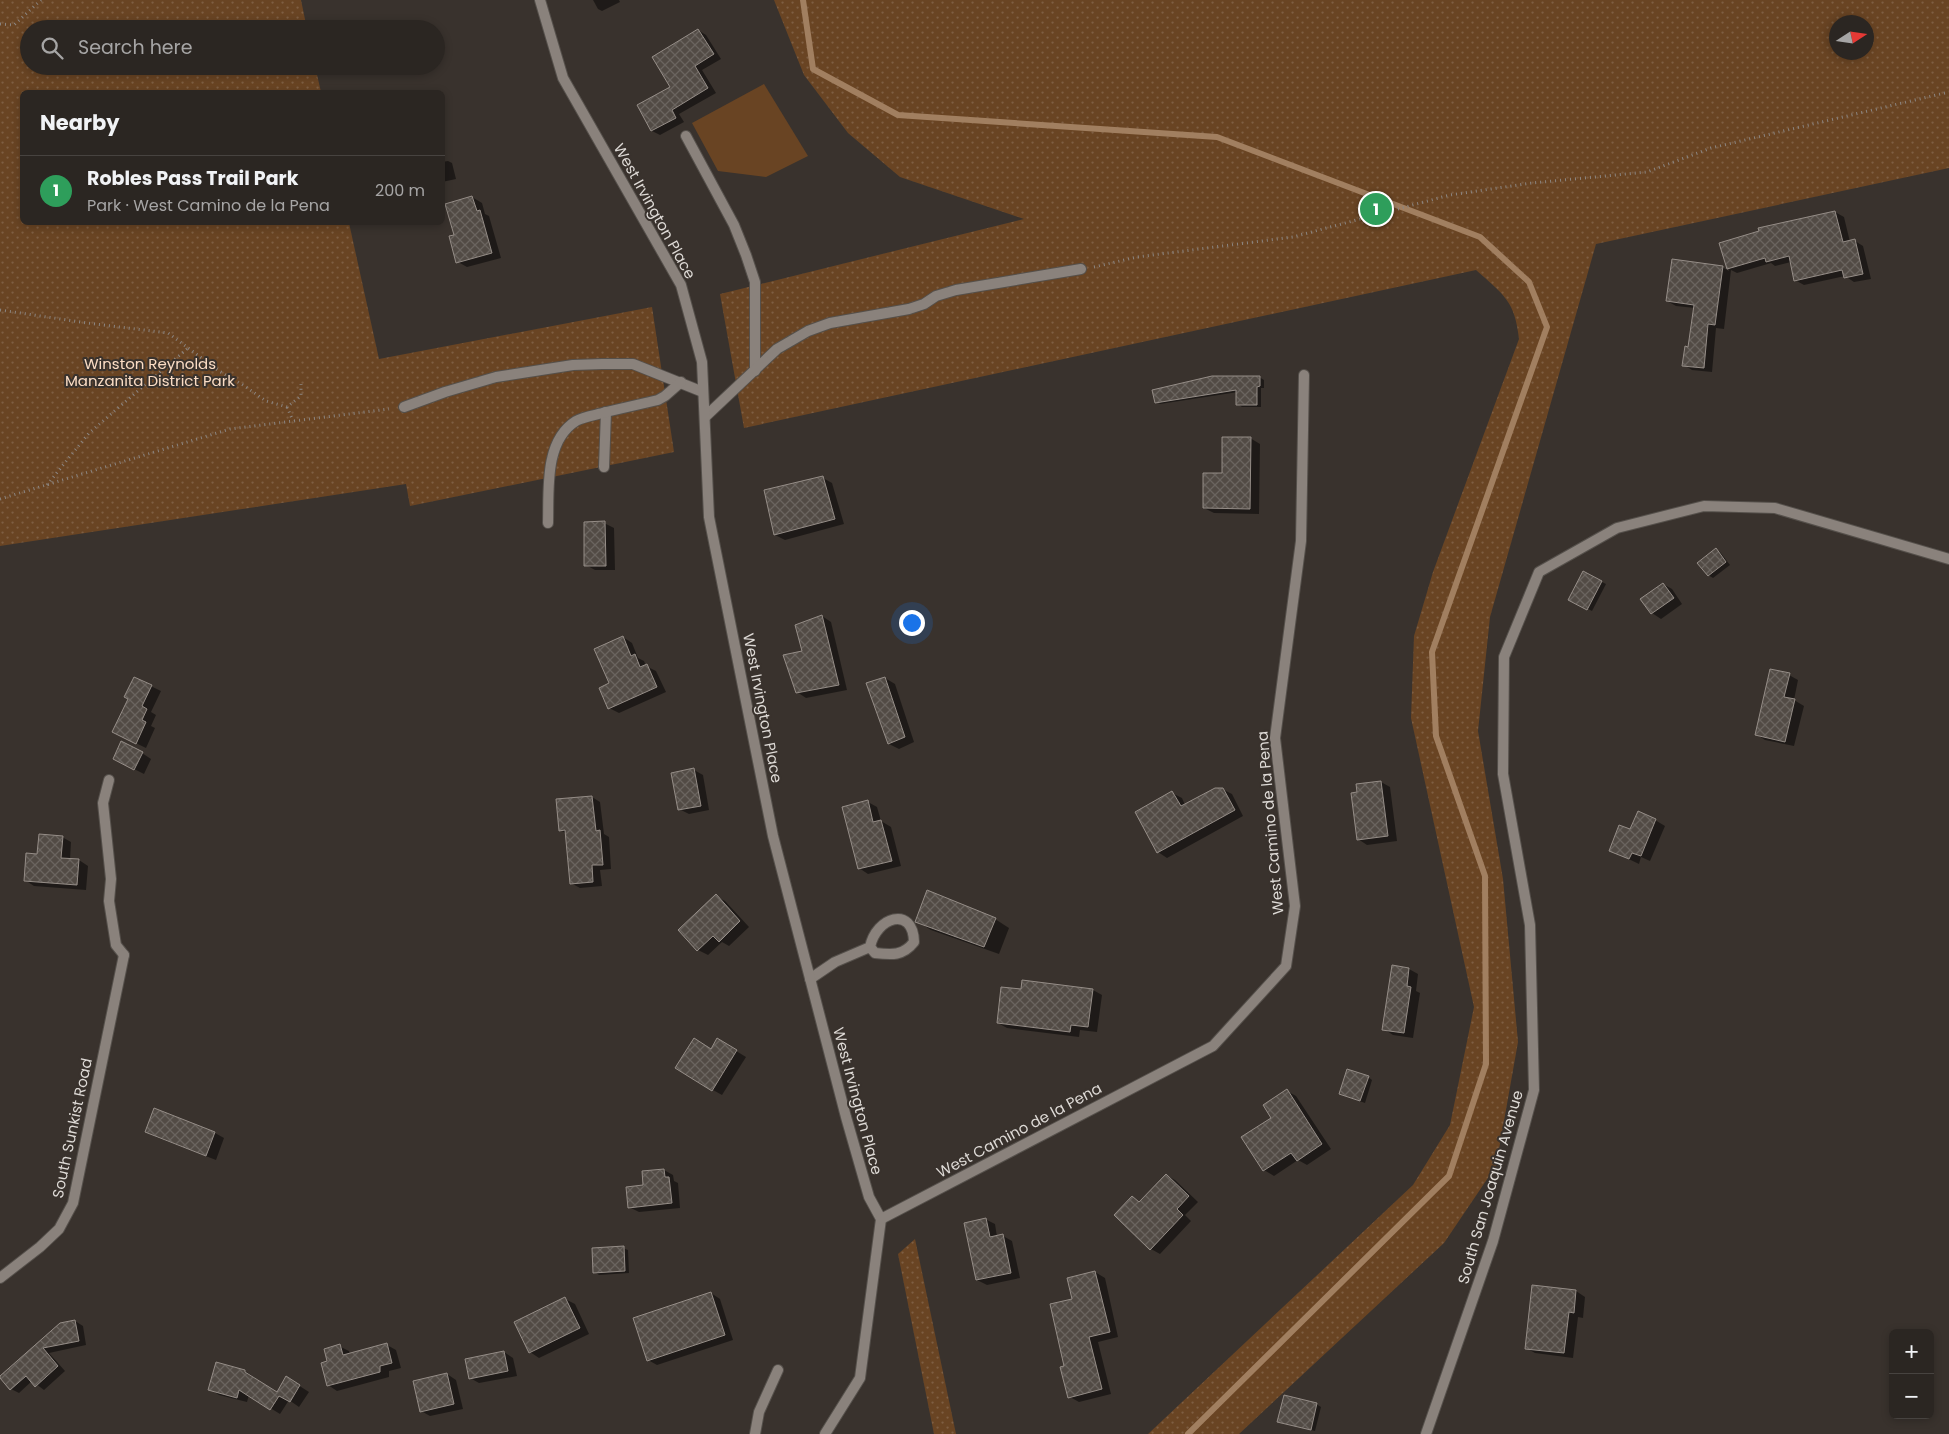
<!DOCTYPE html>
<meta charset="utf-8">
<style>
body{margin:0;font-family:Poppins,sans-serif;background:#37322f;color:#f1f3f6}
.controls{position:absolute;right:15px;bottom:15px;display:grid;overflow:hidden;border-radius:8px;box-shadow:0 2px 8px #0003}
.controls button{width:45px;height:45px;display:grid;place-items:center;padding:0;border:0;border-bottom:1px solid #474340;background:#2b2622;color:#f1f3f6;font:25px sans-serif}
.compass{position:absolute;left:1829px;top:15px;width:45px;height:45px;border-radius:50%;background:#2b2622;box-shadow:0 2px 8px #0003;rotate:78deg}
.you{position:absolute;left:911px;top:622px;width:18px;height:18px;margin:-12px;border:4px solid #fff;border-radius:50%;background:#1a73e8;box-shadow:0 0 0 8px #1a73e833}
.badge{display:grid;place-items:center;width:32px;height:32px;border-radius:50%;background:#db2777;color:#fff;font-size:16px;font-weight:700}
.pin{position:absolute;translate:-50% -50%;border:2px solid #fff;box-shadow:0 1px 5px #0006}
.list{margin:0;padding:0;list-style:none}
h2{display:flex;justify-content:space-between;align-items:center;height:65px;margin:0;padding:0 20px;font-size:21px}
h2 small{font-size:16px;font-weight:400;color:#a6a5a5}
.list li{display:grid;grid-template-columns:32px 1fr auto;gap:15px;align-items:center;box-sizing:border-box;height:70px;padding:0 20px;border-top:1px solid #474340}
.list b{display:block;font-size:19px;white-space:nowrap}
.list p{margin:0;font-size:16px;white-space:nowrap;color:#a6a5a5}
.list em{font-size:16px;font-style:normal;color:#a6a5a5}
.icon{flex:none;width:28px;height:28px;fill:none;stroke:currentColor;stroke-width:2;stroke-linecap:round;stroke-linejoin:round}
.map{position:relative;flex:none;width:1949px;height:1434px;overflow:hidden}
.search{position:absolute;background:#2b2622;box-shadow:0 2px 8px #0003;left:20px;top:20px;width:425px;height:55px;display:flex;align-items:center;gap:12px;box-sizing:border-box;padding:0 18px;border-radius:28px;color:#a6a5a5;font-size:19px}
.panel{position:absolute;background:#2b2622;box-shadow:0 2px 8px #0003;left:20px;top:90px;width:425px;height:135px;border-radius:8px}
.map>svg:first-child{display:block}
.park{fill:url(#park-dots);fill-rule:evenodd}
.garden{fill:#694423}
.shadow{fill:#0007}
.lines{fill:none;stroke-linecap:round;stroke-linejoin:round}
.stream{stroke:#a17f60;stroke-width:6}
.building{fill:url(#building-cross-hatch);stroke:#958d87}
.service-casing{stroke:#55504b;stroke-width:12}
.minor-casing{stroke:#55504b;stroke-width:12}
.path{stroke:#8c8682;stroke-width:3;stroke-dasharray:1 4;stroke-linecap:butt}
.service{stroke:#8a827c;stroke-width:10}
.minor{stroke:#8a827c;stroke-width:10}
.labels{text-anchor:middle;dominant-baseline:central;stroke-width:4;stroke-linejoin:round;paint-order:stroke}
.street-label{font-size:15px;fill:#dedad6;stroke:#39322d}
.park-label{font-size:15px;fill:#fadcc4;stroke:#39322d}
</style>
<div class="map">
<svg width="1949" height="1434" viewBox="0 0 1949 1434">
<defs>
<pattern id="park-dots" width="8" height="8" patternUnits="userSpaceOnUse" patternTransform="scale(1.25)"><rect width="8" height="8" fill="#694423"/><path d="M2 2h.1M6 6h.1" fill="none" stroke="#7e5e42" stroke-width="1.8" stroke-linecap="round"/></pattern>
<pattern id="building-cross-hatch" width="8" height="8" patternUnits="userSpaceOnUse" patternTransform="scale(1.25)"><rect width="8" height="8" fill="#524b45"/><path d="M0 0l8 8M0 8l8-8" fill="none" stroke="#6a645f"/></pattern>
</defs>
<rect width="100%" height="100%" fill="#39322d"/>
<!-- park -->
<g class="park">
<path d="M 0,0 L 301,0 L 307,29 L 29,29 L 29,66 L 315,66 L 321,92 L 22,92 L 22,222 L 349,223 L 379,359 L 652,307 L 674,452 L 410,506 L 406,484 L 0,546 Z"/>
<path d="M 774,0 L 1949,0 L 1949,168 L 1596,244 L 1490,617 L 1478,731 L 1503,879 L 1518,1042 L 1496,1166 L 1444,1243 L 1239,1434 L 1148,1434 L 1413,1185 L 1450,1125 L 1474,1007 L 1411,718 L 1414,636 L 1433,572 L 1519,339 C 1515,301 1504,295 1476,270 L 744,428 L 720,294 L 1024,219 L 900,177 L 848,133 L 804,75 ZM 1836,22 L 1866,22 L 1866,52 L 1836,52 Z"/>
<path d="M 915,1239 L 956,1434 L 934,1434 L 898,1254 Z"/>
</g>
<!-- garden -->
<path class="garden" d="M 764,84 L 808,156 L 766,177 L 718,171 L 692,123 Z"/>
<!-- shadow -->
<g class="shadow">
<path d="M 593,0 L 619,0 L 620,2 L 602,11 L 598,9 Z"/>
<path d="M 362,23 L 390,27 L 394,29 L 361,29 Z"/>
<path d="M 698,30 L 706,35 L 721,59 L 702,70 L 716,93 L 679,114 L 684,122 L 660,135 L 652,131 L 639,106 L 672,88 Z"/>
<path d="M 448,161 L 452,163 L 456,179 L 442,182 L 442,162 Z"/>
<path d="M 472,197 L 482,203 L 485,214 L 489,216 L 501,258 L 467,267 L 458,262 L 456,235 Z"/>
<path d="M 1835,212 L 1844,217 L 1850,242 L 1855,241 L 1863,246 L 1871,279 L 1854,282 L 1845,276 L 1804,285 L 1795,280 L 1791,262 L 1775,266 L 1771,263 L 1737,273 L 1731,270 L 1724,329 L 1716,328 L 1712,372 L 1692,370 L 1684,365 L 1689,348 L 1695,308 L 1676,306 L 1667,301 L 1722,267 L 1729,271 L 1721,244 Z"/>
<path d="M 1259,377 L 1264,380 L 1264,388 L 1261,388 L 1261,407 L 1242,407 L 1238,404 L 1238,392 L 1160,404 L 1156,402 Z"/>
<path d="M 1250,438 L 1260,444 L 1259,514 L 1214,513 L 1204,508 L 1223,474 Z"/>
<path d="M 823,478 L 832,483 L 844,524 L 785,540 L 775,535 Z"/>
<path d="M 604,523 L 614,528 L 615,570 L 595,570 L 586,565 Z"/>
<path d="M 1716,550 L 1720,552 L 1730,565 L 1713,578 L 1708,575 Z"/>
<path d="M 1584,573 L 1606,584 L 1592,611 L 1570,600 Z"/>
<path d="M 1663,584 L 1672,589 L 1682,604 L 1661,619 L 1652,613 Z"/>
<path d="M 822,616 L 831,622 L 847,690 L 806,698 L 797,692 L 803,652 Z"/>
<path d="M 623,637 L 632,643 L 638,658 L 644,661 L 646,666 L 656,671 L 666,692 L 619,713 L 609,708 L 611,684 Z"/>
<path d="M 1789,675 L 1798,680 L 1794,700 L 1804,706 L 1794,746 L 1765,740 L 1756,734 Z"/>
<path d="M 134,678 L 161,691 L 151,712 L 156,715 L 151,726 L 155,728 L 146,748 L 123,737 Z"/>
<path d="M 885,678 L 895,684 L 914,742 L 899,749 L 889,744 L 868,684 Z"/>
<path d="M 142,753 L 151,759 L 144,774 L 124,764 Z"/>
<path d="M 694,770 L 703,775 L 709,810 L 689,814 L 679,809 Z"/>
<path d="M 1381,782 L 1390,787 L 1397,841 L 1367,845 L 1358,839 Z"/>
<path d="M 1222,789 L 1232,794 L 1243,816 L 1167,858 L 1158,852 L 1172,793 L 1182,798 L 1185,805 Z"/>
<path d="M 592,797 L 600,802 L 604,834 L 609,837 L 611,869 L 600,870 L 602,886 L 580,888 L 571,883 L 567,834 L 560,830 Z"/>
<path d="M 868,802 L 877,807 L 881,821 L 891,827 L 901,866 L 868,874 L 859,868 Z"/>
<path d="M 1655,820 L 1665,826 L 1650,861 L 1641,857 L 1639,864 L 1610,850 L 1631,831 Z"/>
<path d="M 62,837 L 71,842 L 70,860 L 79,860 L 88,866 L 86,890 L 34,886 L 25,880 L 38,856 Z"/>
<path d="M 716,896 L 725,901 L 749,927 L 729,946 L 722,942 L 708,955 L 698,950 L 680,930 Z"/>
<path d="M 995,919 L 1009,928 L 999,954 L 931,930 L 917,921 Z"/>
<path d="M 1409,969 L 1418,974 L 1416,991 L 1420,993 L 1413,1038 L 1393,1035 L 1384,1029 Z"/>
<path d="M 1022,990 L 1093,990 L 1102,995 L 1097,1032 L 1080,1030 L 1079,1037 L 1007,1028 L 998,1023 Z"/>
<path d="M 718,1040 L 746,1057 L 722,1095 L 713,1090 L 711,1050 Z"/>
<path d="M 1368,1077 L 1372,1080 L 1365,1103 L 1345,1096 Z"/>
<path d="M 1287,1091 L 1296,1096 L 1331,1149 L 1307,1165 L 1298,1160 L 1274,1176 L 1264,1170 L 1243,1138 L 1273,1118 Z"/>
<path d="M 155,1110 L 215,1133 L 224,1138 L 216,1160 L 156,1137 L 147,1132 Z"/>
<path d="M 664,1170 L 673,1175 L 674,1181 L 678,1183 L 680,1208 L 639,1212 L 629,1207 L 645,1186 Z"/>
<path d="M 1166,1175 L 1175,1180 L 1198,1202 L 1185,1215 L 1191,1221 L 1160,1254 L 1151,1249 L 1132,1198 L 1140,1202 Z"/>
<path d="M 985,1219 L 995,1224 L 997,1237 L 1003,1236 L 1012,1241 L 1020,1278 L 987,1285 L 977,1280 Z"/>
<path d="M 623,1248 L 628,1250 L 629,1273 L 599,1275 L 595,1272 Z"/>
<path d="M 1095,1272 L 1105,1278 L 1118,1337 L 1098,1342 L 1111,1394 L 1079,1402 L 1070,1397 L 1065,1367 L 1074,1300 Z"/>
<path d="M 1576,1291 L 1585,1297 L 1583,1318 L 1578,1317 L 1573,1358 L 1535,1353 L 1526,1348 Z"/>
<path d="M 711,1293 L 720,1299 L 733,1340 L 657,1365 L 648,1360 Z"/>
<path d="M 565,1299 L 575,1304 L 589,1334 L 539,1358 L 530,1352 Z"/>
<path d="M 75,1321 L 83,1326 L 86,1345 L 49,1353 L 65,1371 L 44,1390 L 32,1381 L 19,1393 L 11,1389 L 1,1377 Z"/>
<path d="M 387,1345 L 396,1350 L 401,1368 L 389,1371 L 389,1377 L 337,1391 L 328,1385 L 329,1362 L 339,1346 L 349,1351 L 350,1355 Z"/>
<path d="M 504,1352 L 513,1358 L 517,1376 L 479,1383 L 470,1378 Z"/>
<path d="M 245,1371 L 277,1393 L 287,1378 L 309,1392 L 299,1407 L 289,1400 L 280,1414 L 249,1395 L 247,1402 L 219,1395 L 210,1389 Z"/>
<path d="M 447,1374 L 456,1380 L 463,1409 L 430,1416 L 421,1411 Z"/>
<path d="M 1316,1404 L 1321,1407 L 1315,1431 L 1279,1422 Z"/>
</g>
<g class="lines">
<!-- stream -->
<path class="stream" d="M 803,0 L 813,69 L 898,115 L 1217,137 L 1480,237 L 1529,282 L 1547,327 L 1432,652 L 1436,736 L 1485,876 L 1486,1064 L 1449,1176 L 1188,1434"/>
</g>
<!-- building -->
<g class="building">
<path d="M 698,29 L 714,54 L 695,66 L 708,88 L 672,110 L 676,118 L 651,131 L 637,105 L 670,87 L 652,57 Z"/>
<path d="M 472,196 L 477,211 L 480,210 L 492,253 L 456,263 L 449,236 L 454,235 L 445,204 Z"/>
<path d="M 1835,211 L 1843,242 L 1855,239 L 1863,274 L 1844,278 L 1842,270 L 1794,281 L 1789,256 L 1766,262 L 1765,258 L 1727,269 L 1719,243 L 1759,231 L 1758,228 Z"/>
<path d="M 1672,259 L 1723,266 L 1715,325 L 1708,324 L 1704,368 L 1682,366 L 1685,346 L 1688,347 L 1694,305 L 1666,301 Z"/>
<path d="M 1212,376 L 1260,376 L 1260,386 L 1257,387 L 1257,405 L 1236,405 L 1236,390 L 1155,403 L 1152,390 Z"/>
<path d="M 1222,437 L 1251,437 L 1250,509 L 1203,508 L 1203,473 L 1222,473 Z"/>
<path d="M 823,476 L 835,519 L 774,535 L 764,490 Z"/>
<path d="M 605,521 L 606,566 L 584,566 L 584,522 Z"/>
<path d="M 1716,548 L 1726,562 L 1708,576 L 1697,563 Z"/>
<path d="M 1583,571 L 1602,581 L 1587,610 L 1568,600 Z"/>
<path d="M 1663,583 L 1674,598 L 1651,614 L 1640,599 Z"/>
<path d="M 822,615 L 839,685 L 796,693 L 783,655 L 802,651 L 795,625 Z"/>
<path d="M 623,636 L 631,656 L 635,654 L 640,667 L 647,664 L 657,687 L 608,709 L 599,688 L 609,683 L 594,649 Z"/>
<path d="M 1770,669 L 1790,673 L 1784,697 L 1795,699 L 1785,742 L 1755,735 Z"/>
<path d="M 134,677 L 152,685 L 142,706 L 147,709 L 142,720 L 146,722 L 136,744 L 112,732 L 128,699 L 124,697 Z"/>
<path d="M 885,677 L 905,737 L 888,744 L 866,683 Z"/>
<path d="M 121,741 L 143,752 L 134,770 L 113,759 Z"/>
<path d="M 694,768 L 701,806 L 678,810 L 671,773 Z"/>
<path d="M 1381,781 L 1388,836 L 1357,840 L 1351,793 L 1357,792 L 1356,784 Z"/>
<path d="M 1215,788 L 1223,788 L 1235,810 L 1157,853 L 1135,812 L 1172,791 L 1181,806 Z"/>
<path d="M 592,796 L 596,831 L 600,830 L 603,865 L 592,865 L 593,882 L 570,884 L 565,830 L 559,831 L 556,799 Z"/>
<path d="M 868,800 L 873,822 L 881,820 L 892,861 L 858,869 L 842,807 Z"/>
<path d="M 1638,811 L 1656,819 L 1641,856 L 1632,853 L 1629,859 L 1609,851 L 1619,825 L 1630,829 Z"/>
<path d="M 39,834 L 63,836 L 61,858 L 79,859 L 77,885 L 24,881 L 26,853 L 37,854 Z"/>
<path d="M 927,890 L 996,918 L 984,947 L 915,922 Z"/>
<path d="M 716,894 L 740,921 L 719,942 L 713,936 L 697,951 L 678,930 Z"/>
<path d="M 1392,965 L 1409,968 L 1407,986 L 1411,987 L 1404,1033 L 1382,1030 Z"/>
<path d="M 1022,980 L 1093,989 L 1088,1027 L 1071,1025 L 1070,1032 L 997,1023 L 1001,987 L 1021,989 Z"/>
<path d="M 694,1038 L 711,1049 L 717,1038 L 737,1050 L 712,1091 L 675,1068 Z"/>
<path d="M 1347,1069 L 1369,1076 L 1360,1101 L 1339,1094 Z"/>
<path d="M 1287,1089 L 1322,1144 L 1297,1161 L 1291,1153 L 1263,1171 L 1241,1137 L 1271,1118 L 1263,1105 Z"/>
<path d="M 154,1108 L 215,1132 L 206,1156 L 145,1132 Z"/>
<path d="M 664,1169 L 665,1177 L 669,1177 L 672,1203 L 628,1208 L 626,1187 L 643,1185 L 642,1171 Z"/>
<path d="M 1166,1174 L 1189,1196 L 1177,1209 L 1183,1215 L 1150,1250 L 1114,1215 L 1132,1196 L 1139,1202 Z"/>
<path d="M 986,1218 L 990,1237 L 1003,1234 L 1011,1273 L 976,1280 L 964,1223 Z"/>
<path d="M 624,1246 L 625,1271 L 593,1273 L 592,1248 Z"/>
<path d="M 1095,1271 L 1110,1332 L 1089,1337 L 1102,1389 L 1068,1398 L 1060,1367 L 1064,1366 L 1050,1304 L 1072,1299 L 1067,1278 Z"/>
<path d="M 1532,1285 L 1576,1290 L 1574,1313 L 1569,1312 L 1564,1353 L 1525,1349 Z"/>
<path d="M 711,1292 L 725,1335 L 647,1361 L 633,1318 Z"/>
<path d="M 565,1297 L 580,1328 L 529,1353 L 514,1322 Z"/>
<path d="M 75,1320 L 79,1341 L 43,1348 L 58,1366 L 35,1387 L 26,1376 L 10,1390 L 0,1378 L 0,1376 L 60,1323 Z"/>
<path d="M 387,1343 L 392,1363 L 380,1366 L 380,1372 L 327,1386 L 321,1363 L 327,1361 L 324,1349 L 340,1344 L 343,1355 Z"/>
<path d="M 504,1351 L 508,1371 L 469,1379 L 465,1359 Z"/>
<path d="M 216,1362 L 245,1370 L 245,1372 L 277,1392 L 286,1376 L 300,1385 L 290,1402 L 279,1396 L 270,1410 L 239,1390 L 237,1398 L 208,1390 Z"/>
<path d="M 447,1373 L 454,1404 L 420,1412 L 413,1381 Z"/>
<path d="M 1284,1395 L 1317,1403 L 1311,1430 L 1277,1422 Z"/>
</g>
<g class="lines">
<defs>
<g id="service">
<path d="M 686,136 L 734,225 L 746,255 L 755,282 L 755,371"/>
<path d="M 404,407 L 445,392 L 496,377 L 573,365 L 602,364 L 633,364 L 703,392"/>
<path d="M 705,417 L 777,349 L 808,331 L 830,323 L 909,309 L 924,304 L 936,296 L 956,290 L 1081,269"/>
<path d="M 604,467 L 606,412 L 658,400 L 665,396 L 681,382"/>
<path d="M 548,523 C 549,490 544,441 576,421 C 585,416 597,415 606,412"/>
<path d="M 109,780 L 103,803 L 111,879 L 109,901 L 116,945 L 124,955"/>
<path d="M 810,979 L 835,962 L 870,947 C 876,917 913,905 914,942 C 903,956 892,955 875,953 L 870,947"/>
<path d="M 755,1434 L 759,1412 L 778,1370"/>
</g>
<g id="minor">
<path d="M 540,0 L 563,78 L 681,285 L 702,362 L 709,517 L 773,836 L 846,1117 L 869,1197 L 881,1219 L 860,1378 L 825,1434"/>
<path d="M 881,1219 L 1213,1046 L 1286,966 L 1295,906 L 1275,738 L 1301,541 L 1304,375"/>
<path d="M 0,1278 L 40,1247 L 59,1229 L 73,1203 L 124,955"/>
<path d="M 1426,1434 L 1493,1241 L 1534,1090 L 1530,925 L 1503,774 L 1504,657 L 1539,572 L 1617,528 L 1704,506 L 1775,508 L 1949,559"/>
</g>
</defs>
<!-- service casing -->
<use href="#service" class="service-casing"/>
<!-- minor casing -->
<use href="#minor" class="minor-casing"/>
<!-- path -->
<g class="path">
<path d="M 0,24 L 14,25 L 41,0"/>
<path d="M 1094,267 L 1137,257 L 1293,237 L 1450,195 L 1532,183 L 1647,172 L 1711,148 L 1949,92"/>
<path d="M 0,310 L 87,323 L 168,333 L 219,371 L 243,385 L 266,401 L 287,407 L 301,396 L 301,384"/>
<path d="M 287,407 L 293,421"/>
<path d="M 47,485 L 89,433 L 188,348"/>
<path d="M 0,499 L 230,429 L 389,409"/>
</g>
<!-- service -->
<use href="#service" class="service"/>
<!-- minor -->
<use href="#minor" class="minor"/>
</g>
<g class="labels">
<!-- street labels -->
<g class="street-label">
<text transform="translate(655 211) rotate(61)">West Irvington Place</text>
<text transform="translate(763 708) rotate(79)">West Irvington Place</text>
<text transform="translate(1270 823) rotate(-95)">West Camino de la Pena</text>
<text transform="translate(858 1101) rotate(75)">West Irvington Place</text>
<text transform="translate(72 1128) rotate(-78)">South Sunkist Road</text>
<text transform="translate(1019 1130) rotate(-28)">West Camino de la Pena</text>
<text transform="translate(1490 1187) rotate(-74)">South San Joaquin Avenue</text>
</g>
<!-- park labels -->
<g class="park-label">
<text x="150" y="363">Winston Reynolds<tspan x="150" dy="17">Manzanita District Park</tspan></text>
</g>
</g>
</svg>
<div class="controls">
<button>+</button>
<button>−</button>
</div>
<svg class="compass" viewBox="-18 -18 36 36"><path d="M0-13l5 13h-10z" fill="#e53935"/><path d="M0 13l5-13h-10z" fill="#a6a5a5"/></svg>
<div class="you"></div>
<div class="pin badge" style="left:1376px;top:209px;background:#2e9e5b">1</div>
<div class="search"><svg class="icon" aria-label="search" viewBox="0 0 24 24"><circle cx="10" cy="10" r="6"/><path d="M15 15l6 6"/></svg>Search here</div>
<section class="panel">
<h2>Nearby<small></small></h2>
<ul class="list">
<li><span class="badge" style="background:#2e9e5b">1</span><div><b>Robles Pass Trail Park</b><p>Park · West Camino de la Pena</p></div><em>200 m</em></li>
</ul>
</section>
</div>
